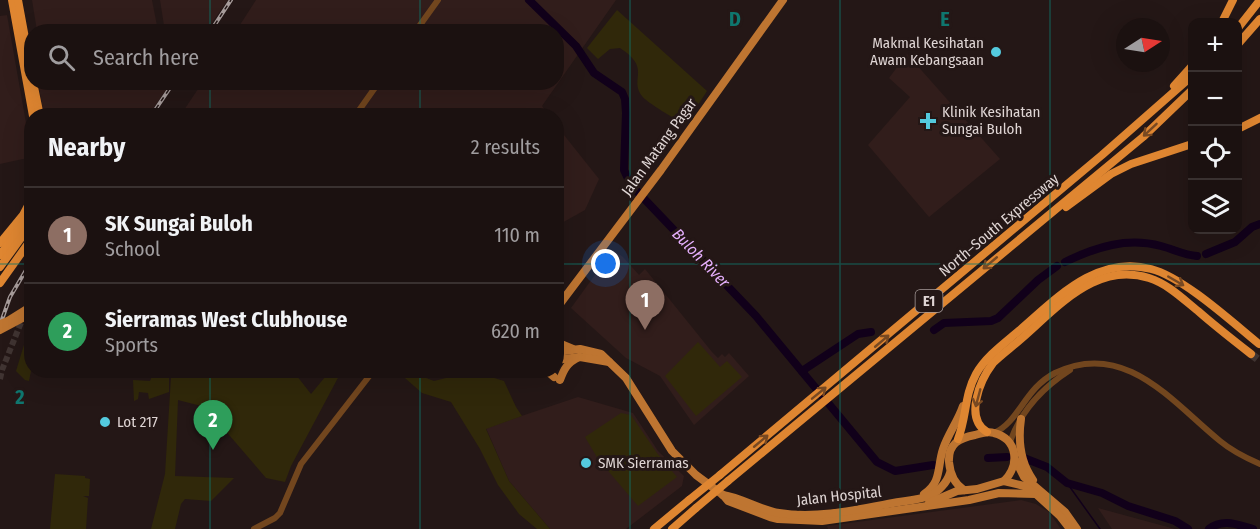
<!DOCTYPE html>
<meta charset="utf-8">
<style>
body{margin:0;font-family:"Fira Sans Condensed",sans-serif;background:#281f1e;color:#f1f3f6}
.controls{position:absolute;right:18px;top:18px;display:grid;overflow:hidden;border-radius:12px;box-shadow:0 6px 24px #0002}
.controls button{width:54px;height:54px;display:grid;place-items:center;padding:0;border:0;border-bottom:2px solid #393130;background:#1b1110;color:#f1f3f6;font:30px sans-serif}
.compass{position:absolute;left:1116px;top:18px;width:54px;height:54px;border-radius:50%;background:#1b1110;box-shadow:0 6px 24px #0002;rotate:78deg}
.you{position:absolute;left:606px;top:264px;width:21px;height:21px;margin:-15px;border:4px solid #fff;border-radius:50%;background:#1a73e8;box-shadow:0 0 0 9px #1a73e833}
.badge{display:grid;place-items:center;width:39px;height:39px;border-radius:50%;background:#54cade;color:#fff;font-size:20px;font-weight:700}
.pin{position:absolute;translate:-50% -50px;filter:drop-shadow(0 2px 3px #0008)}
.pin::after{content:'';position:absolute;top:32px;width:21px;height:18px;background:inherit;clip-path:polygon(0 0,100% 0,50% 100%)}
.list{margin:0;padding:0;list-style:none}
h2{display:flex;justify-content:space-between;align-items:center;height:78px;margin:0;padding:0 24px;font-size:26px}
h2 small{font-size:20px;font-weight:400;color:#a09d9f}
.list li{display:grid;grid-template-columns:39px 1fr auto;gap:18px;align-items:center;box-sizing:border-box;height:96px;padding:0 24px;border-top:2px solid #393130}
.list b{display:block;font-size:22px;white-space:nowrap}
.list p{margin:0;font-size:20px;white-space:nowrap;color:#a09d9f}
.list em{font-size:20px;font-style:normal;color:#a09d9f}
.icon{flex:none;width:33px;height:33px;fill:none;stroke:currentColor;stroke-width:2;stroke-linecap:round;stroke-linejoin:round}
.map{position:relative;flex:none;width:1260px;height:529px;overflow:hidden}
.search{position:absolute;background:#1b1110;box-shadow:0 6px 24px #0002;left:24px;top:24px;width:540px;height:66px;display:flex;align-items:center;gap:15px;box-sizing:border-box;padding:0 21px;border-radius:24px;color:#a09d9f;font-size:22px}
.panel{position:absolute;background:#1b1110;box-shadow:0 6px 24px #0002;left:24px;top:108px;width:540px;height:270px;border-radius:24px}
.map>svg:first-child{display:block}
.built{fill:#311d1b}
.green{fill:#30280a}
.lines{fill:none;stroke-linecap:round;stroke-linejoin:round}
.stream{stroke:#11001a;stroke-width:1.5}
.river{stroke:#11001a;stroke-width:8}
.minor-tunnel{stroke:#403432;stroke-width:6;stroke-dasharray:6 3;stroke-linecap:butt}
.highway-tunnel{stroke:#403432;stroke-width:8;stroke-dasharray:8 4;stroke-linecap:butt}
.minor{stroke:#72461e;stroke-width:6}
.major{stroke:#be7531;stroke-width:8}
.highway{stroke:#df8631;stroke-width:8}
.rail-casing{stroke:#a89d9c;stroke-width:4}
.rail{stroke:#241716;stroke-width:1.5;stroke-dasharray:4.5;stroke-linecap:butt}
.major-bridge{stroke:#be7531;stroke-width:8}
.highway-bridge{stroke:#df8631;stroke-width:8}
.oneway{stroke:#784922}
.grid{fill:none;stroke:#0f766e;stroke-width:1.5;stroke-opacity:0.55}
.poi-dot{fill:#54cade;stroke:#241716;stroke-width:2}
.labels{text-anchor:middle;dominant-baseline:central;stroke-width:6;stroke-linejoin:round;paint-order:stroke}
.shield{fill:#241716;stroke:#a79c9b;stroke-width:1.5}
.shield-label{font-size:14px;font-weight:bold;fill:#dfd5d4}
.poi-label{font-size:15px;fill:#dfd5d4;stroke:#241716;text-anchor:start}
.street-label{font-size:15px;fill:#dfd5d4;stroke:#241716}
.water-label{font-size:16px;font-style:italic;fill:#e5affd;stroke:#241716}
.grid-label{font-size:20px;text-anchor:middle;font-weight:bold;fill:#0f766e;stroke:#241716;stroke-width:6;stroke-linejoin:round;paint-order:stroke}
</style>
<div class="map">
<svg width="1260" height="529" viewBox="0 0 1260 529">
<rect width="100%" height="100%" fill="#241716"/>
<!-- built -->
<g class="built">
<path d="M 32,0 L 152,0 L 158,31 L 37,31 Z"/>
<path d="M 160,0 L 228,0 L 206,31 L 165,32 Z"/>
<path d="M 256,0 L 616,0 L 542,106 L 549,115 L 180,116 L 202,83 L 556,82 L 556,32 L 236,31 Z"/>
<path d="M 7,15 L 32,157 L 0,164 L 0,16 Z"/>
<path d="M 907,54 L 1000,159 L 929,217 L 868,145 L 910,97 L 889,78 Z"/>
<path d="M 38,83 L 38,82 L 171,83 L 148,116 L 44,115 Z"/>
<path d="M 556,125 L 599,179 L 585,210 L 560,224 L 556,219 Z"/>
<path d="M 613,250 L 623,257 L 639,275 L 645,269 L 712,352 L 718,358 L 722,354 L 725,357 L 729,353 L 749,376 L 694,425 L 660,376 L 626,358 L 571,308 Z"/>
<path d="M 578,397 L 633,413 L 658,451 L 684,476 L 682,486 L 626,529 L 550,529 L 509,481 L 486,428 Z"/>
<path d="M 1021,500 L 1036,504 L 1049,512 L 1061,529 L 828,529 L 827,526 Z"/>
<path d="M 1098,508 L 1175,529 L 1112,529 Z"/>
</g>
<!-- green -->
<g class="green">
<path d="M 617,10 L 707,91 L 685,125 C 676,119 647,103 642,96 C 629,78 652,69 620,48 L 610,49 L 598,59 L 587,48 Z"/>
<path d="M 31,334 L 32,366 L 29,381 L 25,380 L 16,371 L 27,335 Z"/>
<path d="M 698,342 L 720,367 L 727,361 L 742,377 L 696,416 L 665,376 Z"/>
<path d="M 176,371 L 293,371 L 311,394 L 330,371 L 337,371 L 340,374 L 291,466 L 285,482 L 266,478 L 205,407 L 178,400 L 175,476 L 234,478 L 211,501 L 185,499 L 181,504 L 175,529 L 151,529 L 165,474 L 171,377 L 180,376 Z"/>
<path d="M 397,371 L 408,371 L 434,381 L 450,377 L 451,371 L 472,371 L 504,381 L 516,407 L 522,416 L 486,429 L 509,481 L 550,529 L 537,529 L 519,514 L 498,485 L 480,449 L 451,402 L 422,393 Z"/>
<path d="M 152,376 L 169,377 L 169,392 L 149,399 L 148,393 L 139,392 L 138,399 L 134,401 L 133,380 L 150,381 Z"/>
<path d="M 621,413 L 631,415 L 657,453 L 677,477 L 638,506 L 598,459 L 585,437 Z"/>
<path d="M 55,474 L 85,476 L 85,478 L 90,479 L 89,496 L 83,496 L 88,498 L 86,529 L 50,529 Z"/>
</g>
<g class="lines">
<!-- stream -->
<path class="stream" d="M 1067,483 L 1100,529"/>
<!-- river -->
<g class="river">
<path d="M 529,0 L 576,46 L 594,73 L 622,92 L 625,99 L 626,113 L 624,170 L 631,185 L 756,316 L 877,462 L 895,471 L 933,465"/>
<path d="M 1206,254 L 1235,242 L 1252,227 L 1260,224"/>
<path d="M 1065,262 C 1096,247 1127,237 1161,246 C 1173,249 1184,255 1197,256"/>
<path d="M 934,330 L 944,323 L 991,321 L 998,318 L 1038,280 L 1057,266"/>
<path d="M 802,371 L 858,334 L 871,332"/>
<path d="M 988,458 L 1007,457"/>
<path d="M 1024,458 L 1047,467 L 1067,483 L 1102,493 L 1128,506 L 1175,521 L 1188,529"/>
<path d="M 1209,529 C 1223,518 1238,525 1253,529"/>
</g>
<!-- minor-tunnel -->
<path class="minor-tunnel" d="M 0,379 L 2,370 L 32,295"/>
<!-- highway-tunnel -->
<path class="highway-tunnel" d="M 1251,354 L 1260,361"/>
<!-- minor -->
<g class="minor">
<path d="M 415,32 L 438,0"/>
<path d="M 355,116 L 379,82"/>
<path d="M 994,433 C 1020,421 1024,389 1055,373 C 1125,339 1172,402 1220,441 C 1232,451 1246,458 1260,464"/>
<path d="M 1010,442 C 1021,410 1042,388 1070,370"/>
<path d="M 254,529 L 275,518 L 280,513 L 301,464 L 374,370"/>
</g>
<!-- major -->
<g class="major">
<path d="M 556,309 L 661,170 L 783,0"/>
<path d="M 8,321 L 32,306"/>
<path d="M 0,330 L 32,313"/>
<path d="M 556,339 L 561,344 L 573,349"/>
<path d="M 556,352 L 580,349 L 601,354 L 626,378 L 672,451 L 696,475 L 723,495 L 728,501 L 770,517 L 778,519 L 822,521 L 969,500 L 999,493 L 1036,494"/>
<path d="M 556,360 L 580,357 L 609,362"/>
<path d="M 546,370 L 554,377"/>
<path d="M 560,380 C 564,369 567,363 579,357"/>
<path d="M 1021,419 C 1018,440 1020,462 1033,480"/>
<path d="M 1016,461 L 1024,477 L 1065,512 L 1077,529"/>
<path d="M 964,490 C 953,483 950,473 949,462 C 948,444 959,438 975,435 C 981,433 988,431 994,433 C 1018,439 1020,465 1004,481"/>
<path d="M 924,494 C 942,482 937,467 943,449 C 948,434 958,421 963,406"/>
<path d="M 723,495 C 742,498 760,510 779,513 C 816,519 856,510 893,503 C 905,501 918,500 929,496 C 938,492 947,483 950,473"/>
<path d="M 929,503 L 957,491 L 977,489 L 1004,481 L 1024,486 L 1036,494 L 1060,516 L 1070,529"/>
</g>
<!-- highway -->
<g class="highway">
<path d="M 12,0 L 33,116"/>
<path d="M 18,0 L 32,76"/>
<path d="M 1222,22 L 1233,0"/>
<path d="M 1238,28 L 1260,0"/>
<path d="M 1238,44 L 1260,19"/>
<path d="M 33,82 L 40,116"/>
<path d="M 1174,86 L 1192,66"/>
<path d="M 1238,129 L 1260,118"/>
<path d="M 1066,207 L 1111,174 L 1131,164 L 1192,144"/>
<path d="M 0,243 L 23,215 L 32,198"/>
<path d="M 0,255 L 26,220 L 32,207"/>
<path d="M 0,267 L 32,223"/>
<path d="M 0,283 L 32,238"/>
<path d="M 987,432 C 964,418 980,380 993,363 C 1001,355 1012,347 1021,339 C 1043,320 1065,296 1092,283 C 1110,274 1130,272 1149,278 C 1168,284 1183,299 1198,311 C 1215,326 1233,340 1251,354"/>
<path d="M 958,439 C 967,416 964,396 976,374 C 986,356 1006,342 1021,329 C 1058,297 1097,255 1151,269 C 1183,277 1232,322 1259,344"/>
<path d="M 720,475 L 1102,155 L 1192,76"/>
<path d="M 728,481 L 1143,137 L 1192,90"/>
<path d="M 654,529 L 689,500"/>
<path d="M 672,529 L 696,508"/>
</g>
<defs>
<g id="rail">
<path d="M 210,32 L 231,0"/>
<path d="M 151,116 L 174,82"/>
<path d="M 0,325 L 10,297 L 32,260"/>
</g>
</defs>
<!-- rail casing -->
<use href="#rail" class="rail-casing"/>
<!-- rail -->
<use href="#rail" class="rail"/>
<!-- major-bridge -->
<path class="major-bridge" d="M 0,324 L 8,321"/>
<!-- highway-bridge -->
<g class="highway-bridge">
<path d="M 689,500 L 720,475"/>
<path d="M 696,508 L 728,481"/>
</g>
</g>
<!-- one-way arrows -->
<defs><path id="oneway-shaft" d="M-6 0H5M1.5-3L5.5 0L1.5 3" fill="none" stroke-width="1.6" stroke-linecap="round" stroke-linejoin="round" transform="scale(1.5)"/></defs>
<g class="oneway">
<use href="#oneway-shaft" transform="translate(1150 130) rotate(137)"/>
<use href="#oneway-shaft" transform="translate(990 263) rotate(140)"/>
<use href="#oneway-shaft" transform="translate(1176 281) rotate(30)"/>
<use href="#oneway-shaft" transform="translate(882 341) rotate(-40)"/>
<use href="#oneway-shaft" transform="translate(819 393) rotate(-39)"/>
<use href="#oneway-shaft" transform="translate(978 398) rotate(105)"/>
<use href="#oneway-shaft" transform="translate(761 441) rotate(-40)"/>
</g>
<!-- grid -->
<path class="grid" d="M 210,0 L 210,32M 420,0 L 420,32M 630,0 L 630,529M 840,0 L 840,529M 1050,0 L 1050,529M 210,82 L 210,116M 420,82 L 420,116M 0,264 L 32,264M 556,264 L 1260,264M 210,370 L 210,529M 420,370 L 420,529"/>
<!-- markers -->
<g class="poi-dot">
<circle cx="996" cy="52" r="6"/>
<path d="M925 112h6v6h6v6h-6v6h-6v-6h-6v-6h6z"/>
<circle cx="105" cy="422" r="6"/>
<circle cx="586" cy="463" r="6"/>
</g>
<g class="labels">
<!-- shield labels -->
<rect class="shield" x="915.5" y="290" width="27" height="22" rx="4.5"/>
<g class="shield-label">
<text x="929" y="301">E1</text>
</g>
<!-- poi labels -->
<g class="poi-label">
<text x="984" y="43" text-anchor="end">Makmal Kesihatan<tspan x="984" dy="17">Awam Kebangsaan</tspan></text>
<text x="942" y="112">Klinik Kesihatan<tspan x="942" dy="17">Sungai Buloh</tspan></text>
<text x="117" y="422">Lot 217</text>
<text x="598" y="463">SMK Sierramas</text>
</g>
<!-- street labels -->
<g class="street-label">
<text transform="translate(659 147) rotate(-54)">Jalan Matang Pagar</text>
<text transform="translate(999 225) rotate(-40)">North–South Expressway</text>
<text transform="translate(839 496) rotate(-6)">Jalan Hospital</text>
</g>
<!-- water labels -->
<g class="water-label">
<text transform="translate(701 258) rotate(46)">Buloh River</text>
</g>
</g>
<g class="grid-label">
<text x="735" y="26">D</text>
<text x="945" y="26">E</text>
<text x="20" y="404">2</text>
</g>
</svg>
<div class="controls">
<button>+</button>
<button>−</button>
<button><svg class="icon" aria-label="locate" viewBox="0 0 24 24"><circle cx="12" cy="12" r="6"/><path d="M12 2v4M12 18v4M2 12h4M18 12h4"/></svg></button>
<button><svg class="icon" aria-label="layers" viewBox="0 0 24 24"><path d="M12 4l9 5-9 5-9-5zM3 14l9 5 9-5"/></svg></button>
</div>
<svg class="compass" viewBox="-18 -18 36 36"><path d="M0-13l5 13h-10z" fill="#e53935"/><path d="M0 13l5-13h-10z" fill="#a09d9f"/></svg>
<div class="you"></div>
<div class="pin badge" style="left:645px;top:330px;background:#8d6e63">1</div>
<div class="pin badge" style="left:213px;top:450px;background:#2e9e5b">2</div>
<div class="search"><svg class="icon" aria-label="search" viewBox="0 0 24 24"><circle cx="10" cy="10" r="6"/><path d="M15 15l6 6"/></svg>Search here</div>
<section class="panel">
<h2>Nearby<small>2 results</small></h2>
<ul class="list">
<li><span class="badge" style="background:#8d6e63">1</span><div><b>SK Sungai Buloh</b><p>School</p></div><em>110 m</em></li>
<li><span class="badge" style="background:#2e9e5b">2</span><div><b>Sierramas West Clubhouse</b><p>Sports</p></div><em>620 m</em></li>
</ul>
</section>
</div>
